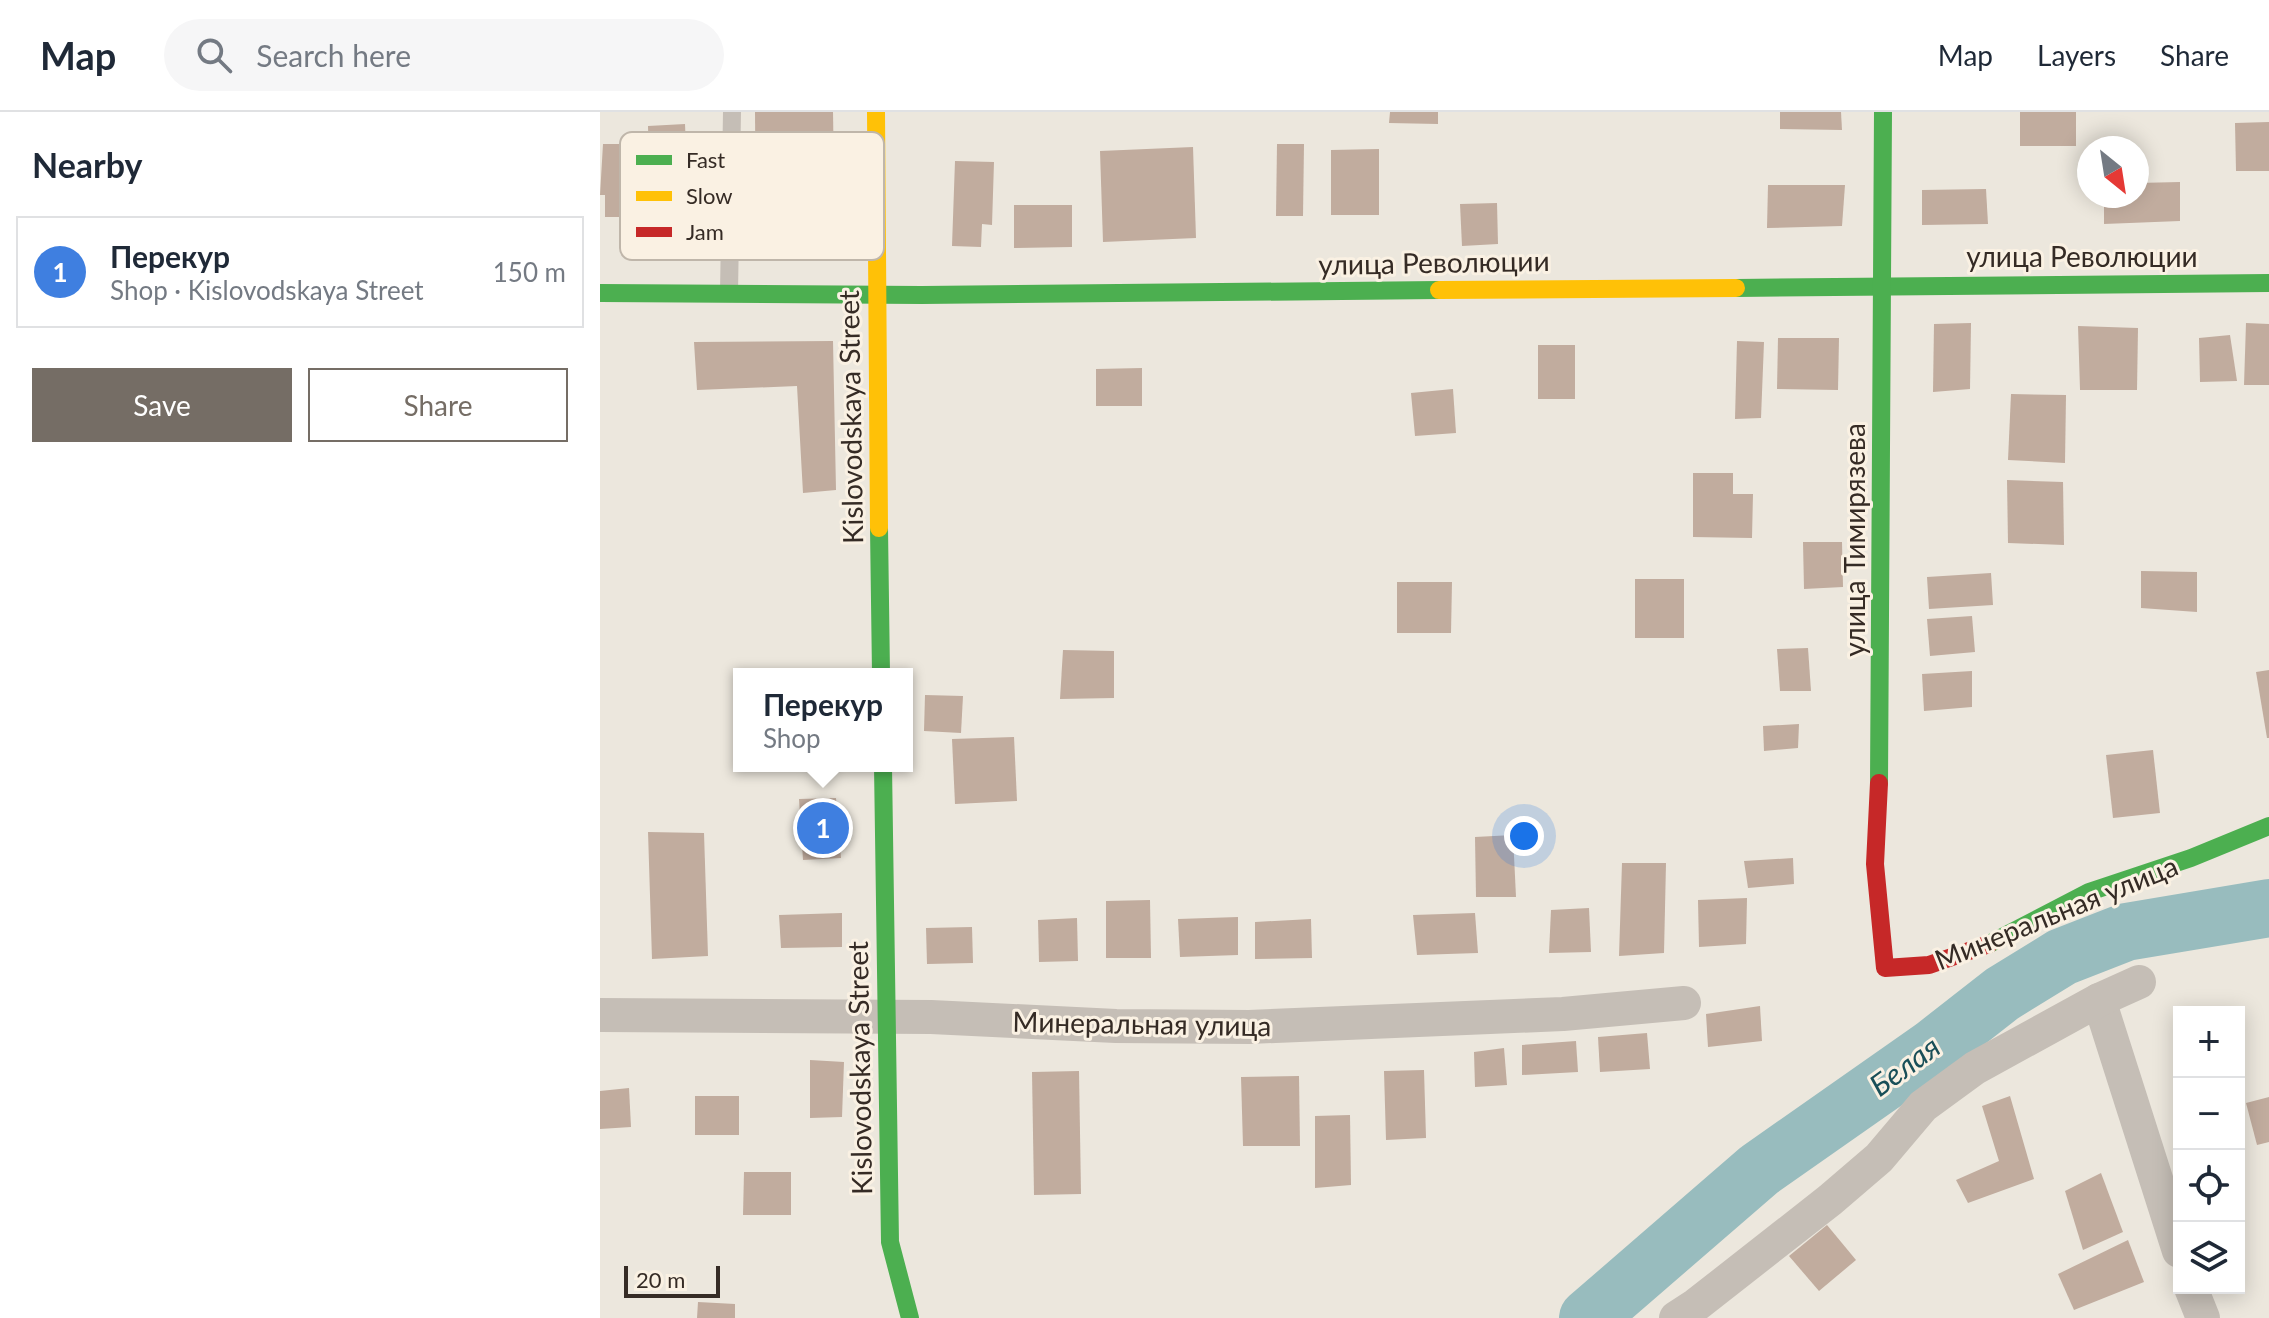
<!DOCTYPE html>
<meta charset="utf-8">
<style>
body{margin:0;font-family:Lato,sans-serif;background:#f6f6f7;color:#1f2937}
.controls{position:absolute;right:24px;bottom:24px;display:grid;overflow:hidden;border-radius:0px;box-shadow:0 4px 20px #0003}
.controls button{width:72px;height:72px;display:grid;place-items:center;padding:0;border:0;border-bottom:2px solid #e0e1e3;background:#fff;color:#1f2937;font:40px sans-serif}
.compass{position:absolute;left:1477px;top:24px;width:72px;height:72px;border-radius:50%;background:#fff;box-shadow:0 4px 20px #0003;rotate:150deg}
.scale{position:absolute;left:24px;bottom:20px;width:96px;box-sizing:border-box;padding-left:8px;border:4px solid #352b25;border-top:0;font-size:22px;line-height:28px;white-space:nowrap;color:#352b25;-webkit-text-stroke:6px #faf1e3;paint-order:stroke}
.you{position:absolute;left:924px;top:724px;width:28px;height:28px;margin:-20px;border:6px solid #fff;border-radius:50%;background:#1a73e8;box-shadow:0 0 0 12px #1a73e833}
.badge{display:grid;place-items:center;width:52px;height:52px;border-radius:50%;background:#756d65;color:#fff;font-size:26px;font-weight:700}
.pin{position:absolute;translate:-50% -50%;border:4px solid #fff;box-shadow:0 2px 8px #0006}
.popup{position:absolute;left:133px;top:556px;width:180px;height:104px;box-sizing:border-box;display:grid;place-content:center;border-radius:0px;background:#fff;filter:drop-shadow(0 2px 6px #0005);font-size:26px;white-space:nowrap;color:#747a83}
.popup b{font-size:30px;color:#1f2937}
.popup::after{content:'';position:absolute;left:50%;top:100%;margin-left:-16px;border:16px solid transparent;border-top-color:#fff}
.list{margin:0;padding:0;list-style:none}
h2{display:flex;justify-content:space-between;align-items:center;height:104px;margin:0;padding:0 32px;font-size:34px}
h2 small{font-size:26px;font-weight:400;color:#747a83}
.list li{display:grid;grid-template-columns:52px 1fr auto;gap:24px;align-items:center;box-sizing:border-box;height:112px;margin:0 16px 16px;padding:0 16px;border:2px solid #e0e1e3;border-radius:0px}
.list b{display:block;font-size:30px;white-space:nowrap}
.list p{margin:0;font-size:26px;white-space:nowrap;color:#747a83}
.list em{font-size:26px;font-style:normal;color:#747a83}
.actions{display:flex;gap:16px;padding:24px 32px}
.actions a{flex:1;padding:18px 0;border:2px solid #756d65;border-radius:0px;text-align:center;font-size:28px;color:#756d65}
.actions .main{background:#756d65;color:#fff}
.icon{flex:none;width:44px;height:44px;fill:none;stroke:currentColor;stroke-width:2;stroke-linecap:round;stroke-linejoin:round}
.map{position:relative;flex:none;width:1669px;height:1206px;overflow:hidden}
header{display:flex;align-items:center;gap:48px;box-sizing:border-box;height:112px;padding:0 40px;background:#fff;border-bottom:2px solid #e0e1e3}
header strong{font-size:38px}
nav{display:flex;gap:44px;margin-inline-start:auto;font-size:28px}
.search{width:560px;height:72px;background:#f6f6f7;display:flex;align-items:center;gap:20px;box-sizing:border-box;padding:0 28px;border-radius:44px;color:#747a83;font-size:30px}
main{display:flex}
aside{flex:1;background:#fff}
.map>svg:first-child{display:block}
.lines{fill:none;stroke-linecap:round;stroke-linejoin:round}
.river{stroke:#98bcbe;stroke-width:58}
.building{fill:#c1ac9e}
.lane{stroke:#c5beb6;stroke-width:18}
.street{stroke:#c5beb6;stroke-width:34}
.fast{stroke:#4caf50;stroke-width:18}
.slow{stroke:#ffc107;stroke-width:18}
.jam{stroke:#c62828;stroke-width:18}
.labels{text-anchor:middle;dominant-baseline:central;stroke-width:6;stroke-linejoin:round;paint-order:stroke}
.street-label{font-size:28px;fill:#352b25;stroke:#faf1e3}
.water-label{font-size:30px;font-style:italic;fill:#194f58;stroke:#faf1e3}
.key{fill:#faf1e3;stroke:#bfb6aa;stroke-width:2}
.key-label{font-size:22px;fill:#352b25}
</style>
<header>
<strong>Map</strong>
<div class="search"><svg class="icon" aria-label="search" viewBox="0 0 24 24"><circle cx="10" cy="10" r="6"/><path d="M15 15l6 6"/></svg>Search here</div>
<nav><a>Map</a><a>Layers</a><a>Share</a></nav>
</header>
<main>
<aside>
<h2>Nearby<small></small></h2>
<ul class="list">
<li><span class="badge" style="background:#3f7fe0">1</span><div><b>Перекур</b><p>Shop · Kislovodskaya Street</p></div><em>150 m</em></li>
</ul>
<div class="actions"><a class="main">Save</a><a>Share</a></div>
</aside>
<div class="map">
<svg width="1669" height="1206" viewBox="0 0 1669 1206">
<rect width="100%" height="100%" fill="#ece7dd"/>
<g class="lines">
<!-- river -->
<path class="river" d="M 988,1206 L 1159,1058 L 1333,936 L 1402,882 L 1462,845 L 1526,820 L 1669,796"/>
</g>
<!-- building -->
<g class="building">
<path d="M 155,0 L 233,0 L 235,121 L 156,121 Z"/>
<path d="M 790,0 L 838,0 L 838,12 L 789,11 Z"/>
<path d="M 1180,0 L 1241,0 L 1242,18 L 1180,17 Z"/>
<rect x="1420" y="0" width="56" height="34"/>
<path d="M 1669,10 L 1669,59 L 1636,59 L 1635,11 Z"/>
<path d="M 85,12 L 88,84 L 50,85 L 48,14 Z"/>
<path d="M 3,32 L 36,32 L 36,105 L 5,105 L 5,83 L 0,83 Z"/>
<path d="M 677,32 L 704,32 L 703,104 L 676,104 Z"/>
<path d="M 593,35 L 596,126 L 503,130 L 500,39 Z"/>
<path d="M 779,37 L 779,103 L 731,103 L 731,38 Z"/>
<path d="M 355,49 L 394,50 L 392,113 L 382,112 L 381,135 L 352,134 Z"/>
<path d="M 1580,70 L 1580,109 L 1504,112 L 1504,84 L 1537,84 L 1537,71 Z"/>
<path d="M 1168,73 L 1245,73 L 1242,114 L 1167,116 Z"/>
<path d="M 1386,77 L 1388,112 L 1322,113 L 1322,78 Z"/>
<path d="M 897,91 L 898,132 L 862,134 L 860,92 Z"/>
<path d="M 414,93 L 472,93 L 472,135 L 414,136 Z"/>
<path d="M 1371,211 L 1370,277 L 1333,280 L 1334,212 Z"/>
<path d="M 1646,211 L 1669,212 L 1669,273 L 1644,273 Z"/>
<path d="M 1478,214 L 1538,216 L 1537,278 L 1480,278 Z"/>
<path d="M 1630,223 L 1637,269 L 1600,270 L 1599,226 Z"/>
<path d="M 1178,226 L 1239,226 L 1238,278 L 1177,277 Z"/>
<path d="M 233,229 L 236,378 L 203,381 L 197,274 L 97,278 L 94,230 Z"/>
<path d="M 1137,229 L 1164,230 L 1161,306 L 1135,307 Z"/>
<rect x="938" y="233" width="37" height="54"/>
<path d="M 542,256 L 542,294 L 496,294 L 496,257 Z"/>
<path d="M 853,277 L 856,321 L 815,324 L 811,281 Z"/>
<path d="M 1411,282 L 1466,283 L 1465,351 L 1408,348 Z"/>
<path d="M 1093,361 L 1133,361 L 1133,382 L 1153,382 L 1152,426 L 1093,425 Z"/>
<path d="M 1407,368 L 1463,370 L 1464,433 L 1408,431 Z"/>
<path d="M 1203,430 L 1242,430 L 1243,475 L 1204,477 Z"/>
<path d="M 1541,459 L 1597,460 L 1597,500 L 1541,496 Z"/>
<path d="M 1391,461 L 1393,493 L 1329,497 L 1327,465 Z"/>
<rect x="1035" y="467" width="49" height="59"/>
<path d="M 797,470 L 852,470 L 851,521 L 797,521 Z"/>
<path d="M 1372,504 L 1375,540 L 1330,544 L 1327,507 Z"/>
<path d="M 1208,536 L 1211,579 L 1180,579 L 1177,537 Z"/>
<path d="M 463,538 L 514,539 L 514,586 L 460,587 Z"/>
<path d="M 1669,558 L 1669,626 L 1667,626 L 1656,560 Z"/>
<path d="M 1372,559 L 1372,595 L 1324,599 L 1322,562 Z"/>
<path d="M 325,583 L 363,584 L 361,621 L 324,619 Z"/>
<path d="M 1199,612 L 1198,636 L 1164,639 L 1163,614 Z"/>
<path d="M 414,625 L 417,689 L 355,692 L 352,627 Z"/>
<path d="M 1553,638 L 1560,701 L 1513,706 L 1506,643 Z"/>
<path d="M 236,686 L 241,746 L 203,748 L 199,687 Z"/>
<path d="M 48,720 L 104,721 L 108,844 L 52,847 Z"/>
<path d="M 913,723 L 916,785 L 876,785 L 875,725 Z"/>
<path d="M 1193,746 L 1194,772 L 1148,776 L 1144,749 Z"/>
<path d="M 1022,751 L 1066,751 L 1064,841 L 1019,844 Z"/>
<path d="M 1147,786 L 1146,832 L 1099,835 L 1098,788 Z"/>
<path d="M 550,788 L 551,846 L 506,846 L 506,789 Z"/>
<path d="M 989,796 L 991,840 L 949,841 L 951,798 Z"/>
<path d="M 242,801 L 242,835 L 181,836 L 179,803 Z"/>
<path d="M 875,801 L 878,841 L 817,843 L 813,803 Z"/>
<path d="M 638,805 L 638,843 L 580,845 L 578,807 Z"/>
<path d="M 477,806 L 478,849 L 439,850 L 438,808 Z"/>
<path d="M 711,807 L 712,846 L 655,847 L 655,810 Z"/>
<path d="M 372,815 L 373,851 L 327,852 L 326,816 Z"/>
<path d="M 1160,894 L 1162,929 L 1108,935 L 1106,902 Z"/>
<path d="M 1047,921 L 1050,957 L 1000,960 L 998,925 Z"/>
<path d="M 976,929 L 978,960 L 922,963 L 922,933 Z"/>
<path d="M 904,936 L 907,973 L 875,975 L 874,940 Z"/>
<path d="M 210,948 L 244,950 L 242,1005 L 210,1006 Z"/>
<path d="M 824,958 L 826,1026 L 786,1028 L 784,959 Z"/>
<path d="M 479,959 L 481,1082 L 434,1083 L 432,960 Z"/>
<path d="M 699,964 L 700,1034 L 643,1034 L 641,965 Z"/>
<path d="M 29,976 L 31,1015 L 0,1017 L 0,979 Z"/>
<rect x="95" y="984" width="44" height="39"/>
<path d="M 1410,984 L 1434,1067 L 1368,1091 L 1356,1068 L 1399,1049 L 1382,994 Z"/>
<path d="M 1669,985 L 1669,1030 L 1657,1033 L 1646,991 Z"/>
<path d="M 750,1003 L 751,1073 L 715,1076 L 715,1004 Z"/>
<path d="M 144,1060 L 191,1060 L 191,1103 L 143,1103 Z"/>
<path d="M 1501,1061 L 1523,1120 L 1483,1138 L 1465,1079 Z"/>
<path d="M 1227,1113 L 1256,1148 L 1219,1179 L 1189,1144 Z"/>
<path d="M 1528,1128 L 1544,1170 L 1474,1198 L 1458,1162 Z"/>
<path d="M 98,1190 L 135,1192 L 135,1206 L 97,1206 Z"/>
</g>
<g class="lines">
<!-- lane -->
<path class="lane" d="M 129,181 L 132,0"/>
<!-- street -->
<g class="street">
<path d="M 1499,888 L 1579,1139"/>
<path d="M 0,903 L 331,905 L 516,914 L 649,915 L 963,902 L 1084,891"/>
<path d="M 1591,1176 L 1603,1206"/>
<path d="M 1076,1206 L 1096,1193 L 1230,1088 L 1279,1046 L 1323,994 L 1375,956 L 1499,888 L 1539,870"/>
</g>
<!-- fast -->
<g class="fast">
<path d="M 1136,176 L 1669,171"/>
<path d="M 0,181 L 322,183 L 839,178"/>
<path d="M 279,416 L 281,562"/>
<path d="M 283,654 L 290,1130 L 310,1206"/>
<path d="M 1279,671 L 1283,0"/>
<path d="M 1389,832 L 1489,780 L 1591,746 L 1669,714"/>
</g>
<!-- slow -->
<g class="slow">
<path d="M 276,0 L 279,416"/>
<path d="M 839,178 L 1136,176"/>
</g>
<!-- jam -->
<path class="jam" d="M 1279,671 L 1275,752 L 1285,856 L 1329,853 L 1389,832"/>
</g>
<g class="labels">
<!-- street labels -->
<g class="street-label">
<text x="1482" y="144">улица Революции</text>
<text transform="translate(834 150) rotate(-1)">улица Революции</text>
<text transform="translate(250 305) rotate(-91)">Kislovodskaya Street</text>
<text transform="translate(1254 428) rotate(-90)">улица Тимирязева</text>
<text transform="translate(1456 800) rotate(-22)">Минеральная улица</text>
<text transform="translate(542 911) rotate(1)">Минеральная улица</text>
<text transform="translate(259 956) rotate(-91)">Kislovodskaya Street</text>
</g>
<!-- water labels -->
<g class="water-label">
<text transform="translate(1304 953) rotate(-36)">Белая</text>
</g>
</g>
<!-- legend -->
<rect x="20" y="20" width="264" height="128" rx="12" class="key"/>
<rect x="36" y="43" width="36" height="10" fill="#4caf50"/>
<rect x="36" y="79" width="36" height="10" fill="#ffc107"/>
<rect x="36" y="115" width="36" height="10" fill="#c62828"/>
<g class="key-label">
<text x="86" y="56">Fast</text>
<text x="86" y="92">Slow</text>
<text x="86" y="128">Jam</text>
</g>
</svg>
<div class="controls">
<button>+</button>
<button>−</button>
<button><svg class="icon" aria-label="locate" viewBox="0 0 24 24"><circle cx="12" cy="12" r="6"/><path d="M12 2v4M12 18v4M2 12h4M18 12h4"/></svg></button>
<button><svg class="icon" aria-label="layers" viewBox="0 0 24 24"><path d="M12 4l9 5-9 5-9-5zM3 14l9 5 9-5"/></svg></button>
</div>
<svg class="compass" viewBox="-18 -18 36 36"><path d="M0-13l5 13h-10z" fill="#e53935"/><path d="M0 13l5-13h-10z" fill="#747a83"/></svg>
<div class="scale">20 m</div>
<div class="you"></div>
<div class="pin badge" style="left:223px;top:716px;background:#3f7fe0">1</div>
<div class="popup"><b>Перекур</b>Shop</div>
</div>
</main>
